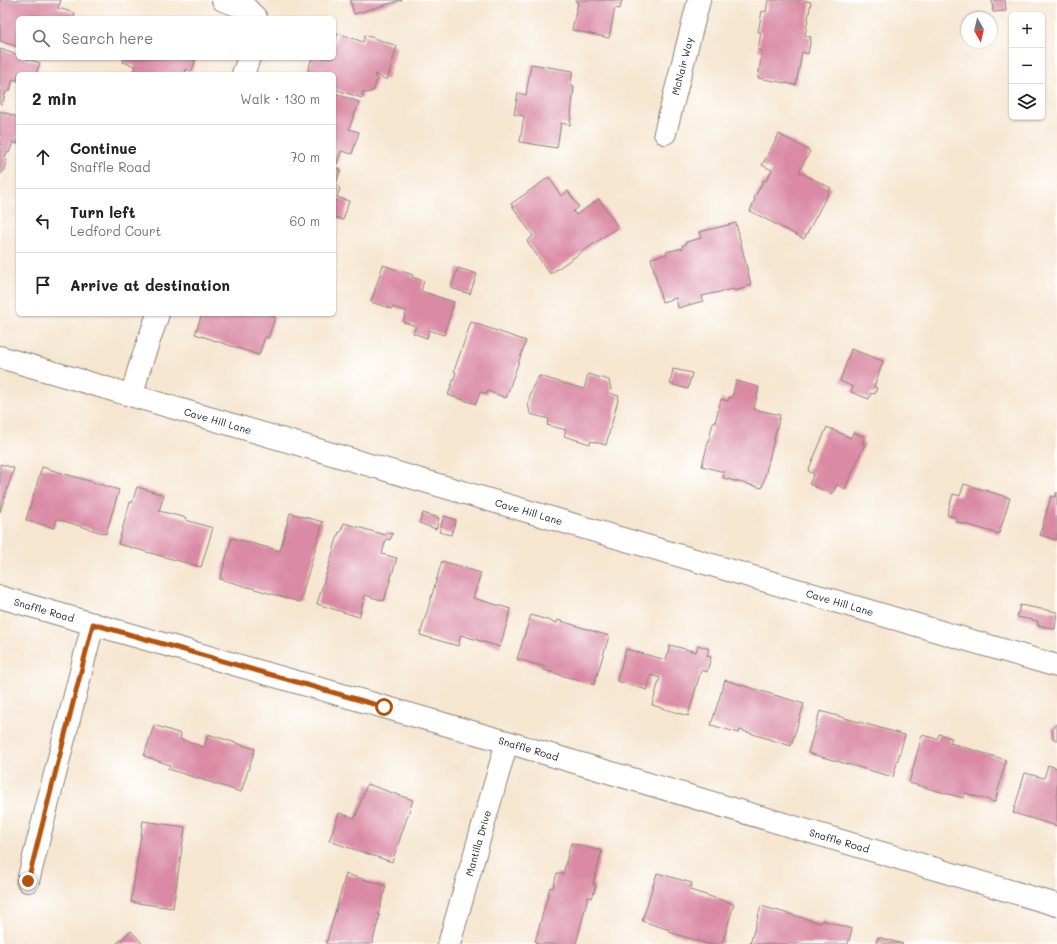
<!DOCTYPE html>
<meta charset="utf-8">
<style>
body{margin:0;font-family:Mali,sans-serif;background:#f2f2f2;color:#202124}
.controls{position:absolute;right:12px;top:12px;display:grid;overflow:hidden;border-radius:6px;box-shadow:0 1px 3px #0004}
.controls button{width:36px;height:36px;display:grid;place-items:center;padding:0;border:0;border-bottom:1px solid #e0e0e0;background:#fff;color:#202124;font:20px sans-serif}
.compass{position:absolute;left:961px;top:12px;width:36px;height:36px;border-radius:50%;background:#fff;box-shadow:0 1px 3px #0004;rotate:172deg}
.stop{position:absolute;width:12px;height:12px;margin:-9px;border:3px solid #b45309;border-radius:50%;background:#fff}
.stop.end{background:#b45309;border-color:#fff;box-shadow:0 1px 4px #0008}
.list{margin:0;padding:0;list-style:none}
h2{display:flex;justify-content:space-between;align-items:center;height:52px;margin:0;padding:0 16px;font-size:17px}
h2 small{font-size:13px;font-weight:400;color:#757577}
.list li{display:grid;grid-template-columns:26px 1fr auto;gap:12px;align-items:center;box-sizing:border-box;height:64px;padding:0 16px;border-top:1px solid #e0e0e0}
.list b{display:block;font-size:15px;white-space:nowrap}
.list p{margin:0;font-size:13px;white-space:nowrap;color:#757577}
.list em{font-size:13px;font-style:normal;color:#757577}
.icon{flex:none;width:22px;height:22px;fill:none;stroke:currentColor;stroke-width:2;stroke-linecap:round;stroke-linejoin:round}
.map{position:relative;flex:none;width:1057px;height:944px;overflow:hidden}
.search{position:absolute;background:#fff;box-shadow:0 1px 3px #0004;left:16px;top:16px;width:320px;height:44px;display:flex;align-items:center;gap:10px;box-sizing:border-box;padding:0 14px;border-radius:6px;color:#757577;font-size:15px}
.panel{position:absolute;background:#fff;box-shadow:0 1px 3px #0004;left:16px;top:72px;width:320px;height:244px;border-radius:6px}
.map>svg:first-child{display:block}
.building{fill:#da8aa4}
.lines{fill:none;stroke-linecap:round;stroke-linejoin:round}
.minor-casing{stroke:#898176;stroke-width:24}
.minor{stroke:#fff;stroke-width:22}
.route{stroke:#b45309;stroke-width:5}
.labels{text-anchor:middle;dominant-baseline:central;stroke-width:3;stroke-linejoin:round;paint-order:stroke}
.street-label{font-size:10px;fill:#1c1c1c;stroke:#fff}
</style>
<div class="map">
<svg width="1057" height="944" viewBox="0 0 1057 944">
<rect width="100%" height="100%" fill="#fff"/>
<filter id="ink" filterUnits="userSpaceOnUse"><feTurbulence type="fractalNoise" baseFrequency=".025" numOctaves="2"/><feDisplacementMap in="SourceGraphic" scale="8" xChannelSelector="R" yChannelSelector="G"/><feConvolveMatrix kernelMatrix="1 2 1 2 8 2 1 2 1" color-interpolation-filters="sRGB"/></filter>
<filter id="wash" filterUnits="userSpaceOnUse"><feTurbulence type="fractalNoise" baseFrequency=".012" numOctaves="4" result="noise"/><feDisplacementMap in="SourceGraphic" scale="16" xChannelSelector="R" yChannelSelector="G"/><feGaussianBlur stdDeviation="0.9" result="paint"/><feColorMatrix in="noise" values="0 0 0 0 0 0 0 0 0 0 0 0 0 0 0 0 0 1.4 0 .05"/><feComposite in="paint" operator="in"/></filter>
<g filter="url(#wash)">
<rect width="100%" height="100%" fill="#f6e6d0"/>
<g id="blocks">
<!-- building -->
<g class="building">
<path d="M 0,0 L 61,0 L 58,8 L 75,13 L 74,18 L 18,18 L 18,47 L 0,41 Z"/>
<path d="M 350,0 L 402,0 L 354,14 Z"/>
<path d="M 576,0 L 622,0 L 620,9 L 615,8 L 609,38 L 572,30 L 578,2 L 576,2 Z"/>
<path d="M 768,0 L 803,0 L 811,2 L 805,36 L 811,37 L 808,54 L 802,52 L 796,85 L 758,78 L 762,51 L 758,50 L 761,32 L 758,32 L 762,11 L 766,12 Z"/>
<path d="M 992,0 L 1005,0 L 1006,11 L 993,12 Z"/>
<path d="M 338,33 L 363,42 L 365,35 L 397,46 L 387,80 L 374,74 L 377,80 L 373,91 L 367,93 L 363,92 L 362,98 L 334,89 L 334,74 L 307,74 L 312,58 L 334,58 L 334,45 Z"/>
<path d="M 0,49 L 18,55 L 18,58 L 24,58 L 40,63 L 36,74 L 18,74 L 18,81 L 13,79 L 10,91 L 6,92 L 2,105 L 0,104 Z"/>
<path d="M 124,58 L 196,58 L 192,71 L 186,69 L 185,74 L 133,74 L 135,66 L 123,62 Z"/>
<path d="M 531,64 L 573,71 L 570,86 L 574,86 L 570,125 L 561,123 L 557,148 L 520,142 L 524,116 L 514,114 L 518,93 L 526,95 Z"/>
<path d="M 334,93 L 359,102 L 349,129 L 359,132 L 352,154 L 341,151 L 337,164 L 334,163 Z"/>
<path d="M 0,111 L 18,117 L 18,144 L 13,142 L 9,153 L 7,152 L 5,158 L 7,161 L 3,172 L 0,174 Z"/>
<path d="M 779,134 L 810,151 L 799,172 L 831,188 L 804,239 L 750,211 L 755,199 L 754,198 L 764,180 L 766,181 L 772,170 L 762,165 Z"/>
<path d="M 334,167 L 341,169 L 336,184 L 340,189 L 337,197 L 349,201 L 343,220 L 334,217 Z"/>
<path d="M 549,177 L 561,196 L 568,191 L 579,207 L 573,211 L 576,215 L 599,199 L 618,227 L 550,274 L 527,241 L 533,236 L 511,204 Z"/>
<path d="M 736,223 L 751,285 L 746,286 L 745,288 L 735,291 L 733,289 L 702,296 L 703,301 L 678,308 L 676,298 L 662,302 L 651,258 L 667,254 L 666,252 L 683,248 L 682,245 L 686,245 L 686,242 L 701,238 L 699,232 Z"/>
<path d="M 383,265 L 413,275 L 412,277 L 424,281 L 421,291 L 454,302 L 444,335 L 429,330 L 427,338 L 413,333 L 416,326 L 403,322 L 407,311 L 392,307 L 392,309 L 371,302 Z"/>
<path d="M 458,268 L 477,274 L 470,294 L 451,288 Z"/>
<path d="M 202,314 L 265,314 L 275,317 L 268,338 L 265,337 L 259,355 L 195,334 Z"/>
<path d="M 471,322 L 526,341 L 506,398 L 488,391 L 487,394 L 480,392 L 476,404 L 448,395 L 456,372 L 454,371 Z"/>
<path d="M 851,349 L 883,361 L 874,387 L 877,388 L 875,394 L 871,393 L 869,399 L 851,392 L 853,387 L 840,381 Z"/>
<path d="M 673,369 L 692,373 L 688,389 L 670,384 Z"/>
<path d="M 588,374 L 609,380 L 612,394 L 619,396 L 606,445 L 591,441 L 590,444 L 564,436 L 566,430 L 547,425 L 549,419 L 530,414 L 528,403 L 532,388 L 539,376 L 584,389 Z"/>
<path d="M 736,381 L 759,387 L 754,409 L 780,415 L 762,488 L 723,478 L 724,472 L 702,466 L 713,423 L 715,423 L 721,399 L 728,401 L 729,397 L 732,398 Z"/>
<path d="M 827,427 L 851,438 L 853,432 L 865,437 L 862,443 L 865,444 L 845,489 L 837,485 L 832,494 L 809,484 L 814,474 L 808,471 Z"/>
<path d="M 0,464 L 14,468 L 0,512 Z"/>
<path d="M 42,467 L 119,490 L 106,534 L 57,519 L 54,528 L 26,520 Z"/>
<path d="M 964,484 L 1010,498 L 999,534 L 955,521 L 957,518 L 947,515 L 953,494 L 960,496 Z"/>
<path d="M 137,487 L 164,495 L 159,511 L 187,518 L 186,520 L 213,528 L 201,567 L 118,544 L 130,502 L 132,503 Z"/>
<path d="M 1057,492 L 1057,540 L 1040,535 L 1051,496 L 1055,497 Z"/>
<path d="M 290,513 L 323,522 L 300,602 L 220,579 L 232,538 L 280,551 Z"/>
<path d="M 423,513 L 439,518 L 436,529 L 419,523 Z"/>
<path d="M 444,516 L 456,520 L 451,535 L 439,532 Z"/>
<path d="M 344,523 L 385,535 L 386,532 L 393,534 L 390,540 L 386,539 L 382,554 L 397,558 L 384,601 L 365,595 L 359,617 L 317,604 L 339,532 L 340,533 Z"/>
<path d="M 442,561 L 481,573 L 473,598 L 511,609 L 500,647 L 461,635 L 458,646 L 420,635 Z"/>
<path d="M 1020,605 L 1057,612 L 1055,629 L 1037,625 L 1038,621 L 1017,617 Z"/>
<path d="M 531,615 L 557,623 L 558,620 L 609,636 L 594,685 L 544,670 L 545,667 L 517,659 Z"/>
<path d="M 670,645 L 696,652 L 698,645 L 709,649 L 707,656 L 711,657 L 707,672 L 701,670 L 688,716 L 652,705 L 660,678 L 651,675 L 647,690 L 617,681 L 626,649 L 666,660 Z"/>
<path d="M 725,680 L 804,704 L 791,746 L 740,730 L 739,733 L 711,725 Z"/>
<path d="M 820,711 L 905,735 L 893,777 L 808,753 Z"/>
<path d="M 1057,723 L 1057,741 L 1053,738 L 1052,729 Z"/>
<path d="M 154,725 L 181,734 L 180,739 L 204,747 L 208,734 L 255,749 L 241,792 L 168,769 L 170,765 L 144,756 Z"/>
<path d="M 939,734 L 952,738 L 950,743 L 1006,760 L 995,802 L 965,793 L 963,798 L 909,783 L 922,735 L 937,739 Z"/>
<path d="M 1048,765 L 1057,768 L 1057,826 L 1013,813 L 1025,773 L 1044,778 Z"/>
<path d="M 367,784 L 413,800 L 392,862 L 329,841 L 339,813 L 355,818 Z"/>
<path d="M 143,821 L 185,827 L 173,908 L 131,902 Z"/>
<path d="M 571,843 L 602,851 L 593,884 L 596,885 L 592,898 L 588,897 L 576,944 L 536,944 L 537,942 L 535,942 L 550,887 L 553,888 L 557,873 L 563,874 Z"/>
<path d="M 657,873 L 692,883 L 690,890 L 734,904 L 722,944 L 708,944 L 669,932 L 670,930 L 642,921 Z"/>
<path d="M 346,874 L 386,886 L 378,915 L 380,915 L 372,944 L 326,944 Z"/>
<path d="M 761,906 L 821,923 L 822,920 L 852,929 L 848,944 L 750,944 Z"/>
<path d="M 131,931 L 143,944 L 116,944 Z"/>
<path d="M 878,937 L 903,944 L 876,944 Z"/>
</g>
</g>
</g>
<g filter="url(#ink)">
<use href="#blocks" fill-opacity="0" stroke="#898176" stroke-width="1"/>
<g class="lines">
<defs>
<g id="minor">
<path d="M 223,0 L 246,8 L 256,18"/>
<path d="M 243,74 L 249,58"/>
<path id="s1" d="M 665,133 L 699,0"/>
<path id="s2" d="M 0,357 L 1057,666"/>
<path d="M 132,395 L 139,369 L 158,314"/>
<path id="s3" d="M 0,597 L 93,624 L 507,742 L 1057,905"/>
<path d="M 28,881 L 93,624"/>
<path id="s4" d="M 449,944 L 507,742"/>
</g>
</defs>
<!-- minor casing -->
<use href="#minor" class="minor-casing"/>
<!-- minor -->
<use href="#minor" class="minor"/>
</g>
</g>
<g class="lines" filter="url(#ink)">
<!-- route -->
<path class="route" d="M 28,881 L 93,624 L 384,707"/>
</g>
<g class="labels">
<!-- street labels -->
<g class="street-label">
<text stroke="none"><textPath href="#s1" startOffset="69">McNair Way</textPath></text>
<text stroke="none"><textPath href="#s2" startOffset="227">Cave Hill Lane</textPath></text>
<text stroke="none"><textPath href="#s2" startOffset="551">Cave Hill Lane</textPath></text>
<text stroke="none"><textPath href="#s2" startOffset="875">Cave Hill Lane</textPath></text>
<text stroke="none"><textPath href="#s3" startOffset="46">Snaffle Road</textPath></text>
<text stroke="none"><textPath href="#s3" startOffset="550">Snaffle Road</textPath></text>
<text stroke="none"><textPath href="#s3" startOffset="874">Snaffle Road</textPath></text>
<text stroke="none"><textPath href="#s4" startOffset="105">Mantilla Drive</textPath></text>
</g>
</g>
</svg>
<div class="controls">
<button>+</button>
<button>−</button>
<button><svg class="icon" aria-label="layers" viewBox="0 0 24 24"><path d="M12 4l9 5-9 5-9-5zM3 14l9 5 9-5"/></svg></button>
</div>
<svg class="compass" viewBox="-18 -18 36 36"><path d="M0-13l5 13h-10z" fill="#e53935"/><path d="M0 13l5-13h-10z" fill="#757577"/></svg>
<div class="stop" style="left:384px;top:707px"></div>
<div class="stop end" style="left:28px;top:881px"></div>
<div class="search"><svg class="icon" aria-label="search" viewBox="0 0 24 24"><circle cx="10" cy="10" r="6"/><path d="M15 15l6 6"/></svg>Search here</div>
<section class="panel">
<h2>2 min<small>Walk · 130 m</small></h2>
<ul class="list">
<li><svg class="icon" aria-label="ahead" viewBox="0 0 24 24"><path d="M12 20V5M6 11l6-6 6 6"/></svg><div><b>Continue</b><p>Snaffle Road</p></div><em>70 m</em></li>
<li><svg class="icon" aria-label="left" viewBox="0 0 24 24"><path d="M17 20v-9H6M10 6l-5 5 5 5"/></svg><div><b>Turn left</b><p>Ledford Court</p></div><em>60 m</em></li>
<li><svg class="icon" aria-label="arrive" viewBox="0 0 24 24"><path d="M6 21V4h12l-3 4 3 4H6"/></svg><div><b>Arrive at destination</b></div></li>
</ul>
</section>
</div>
